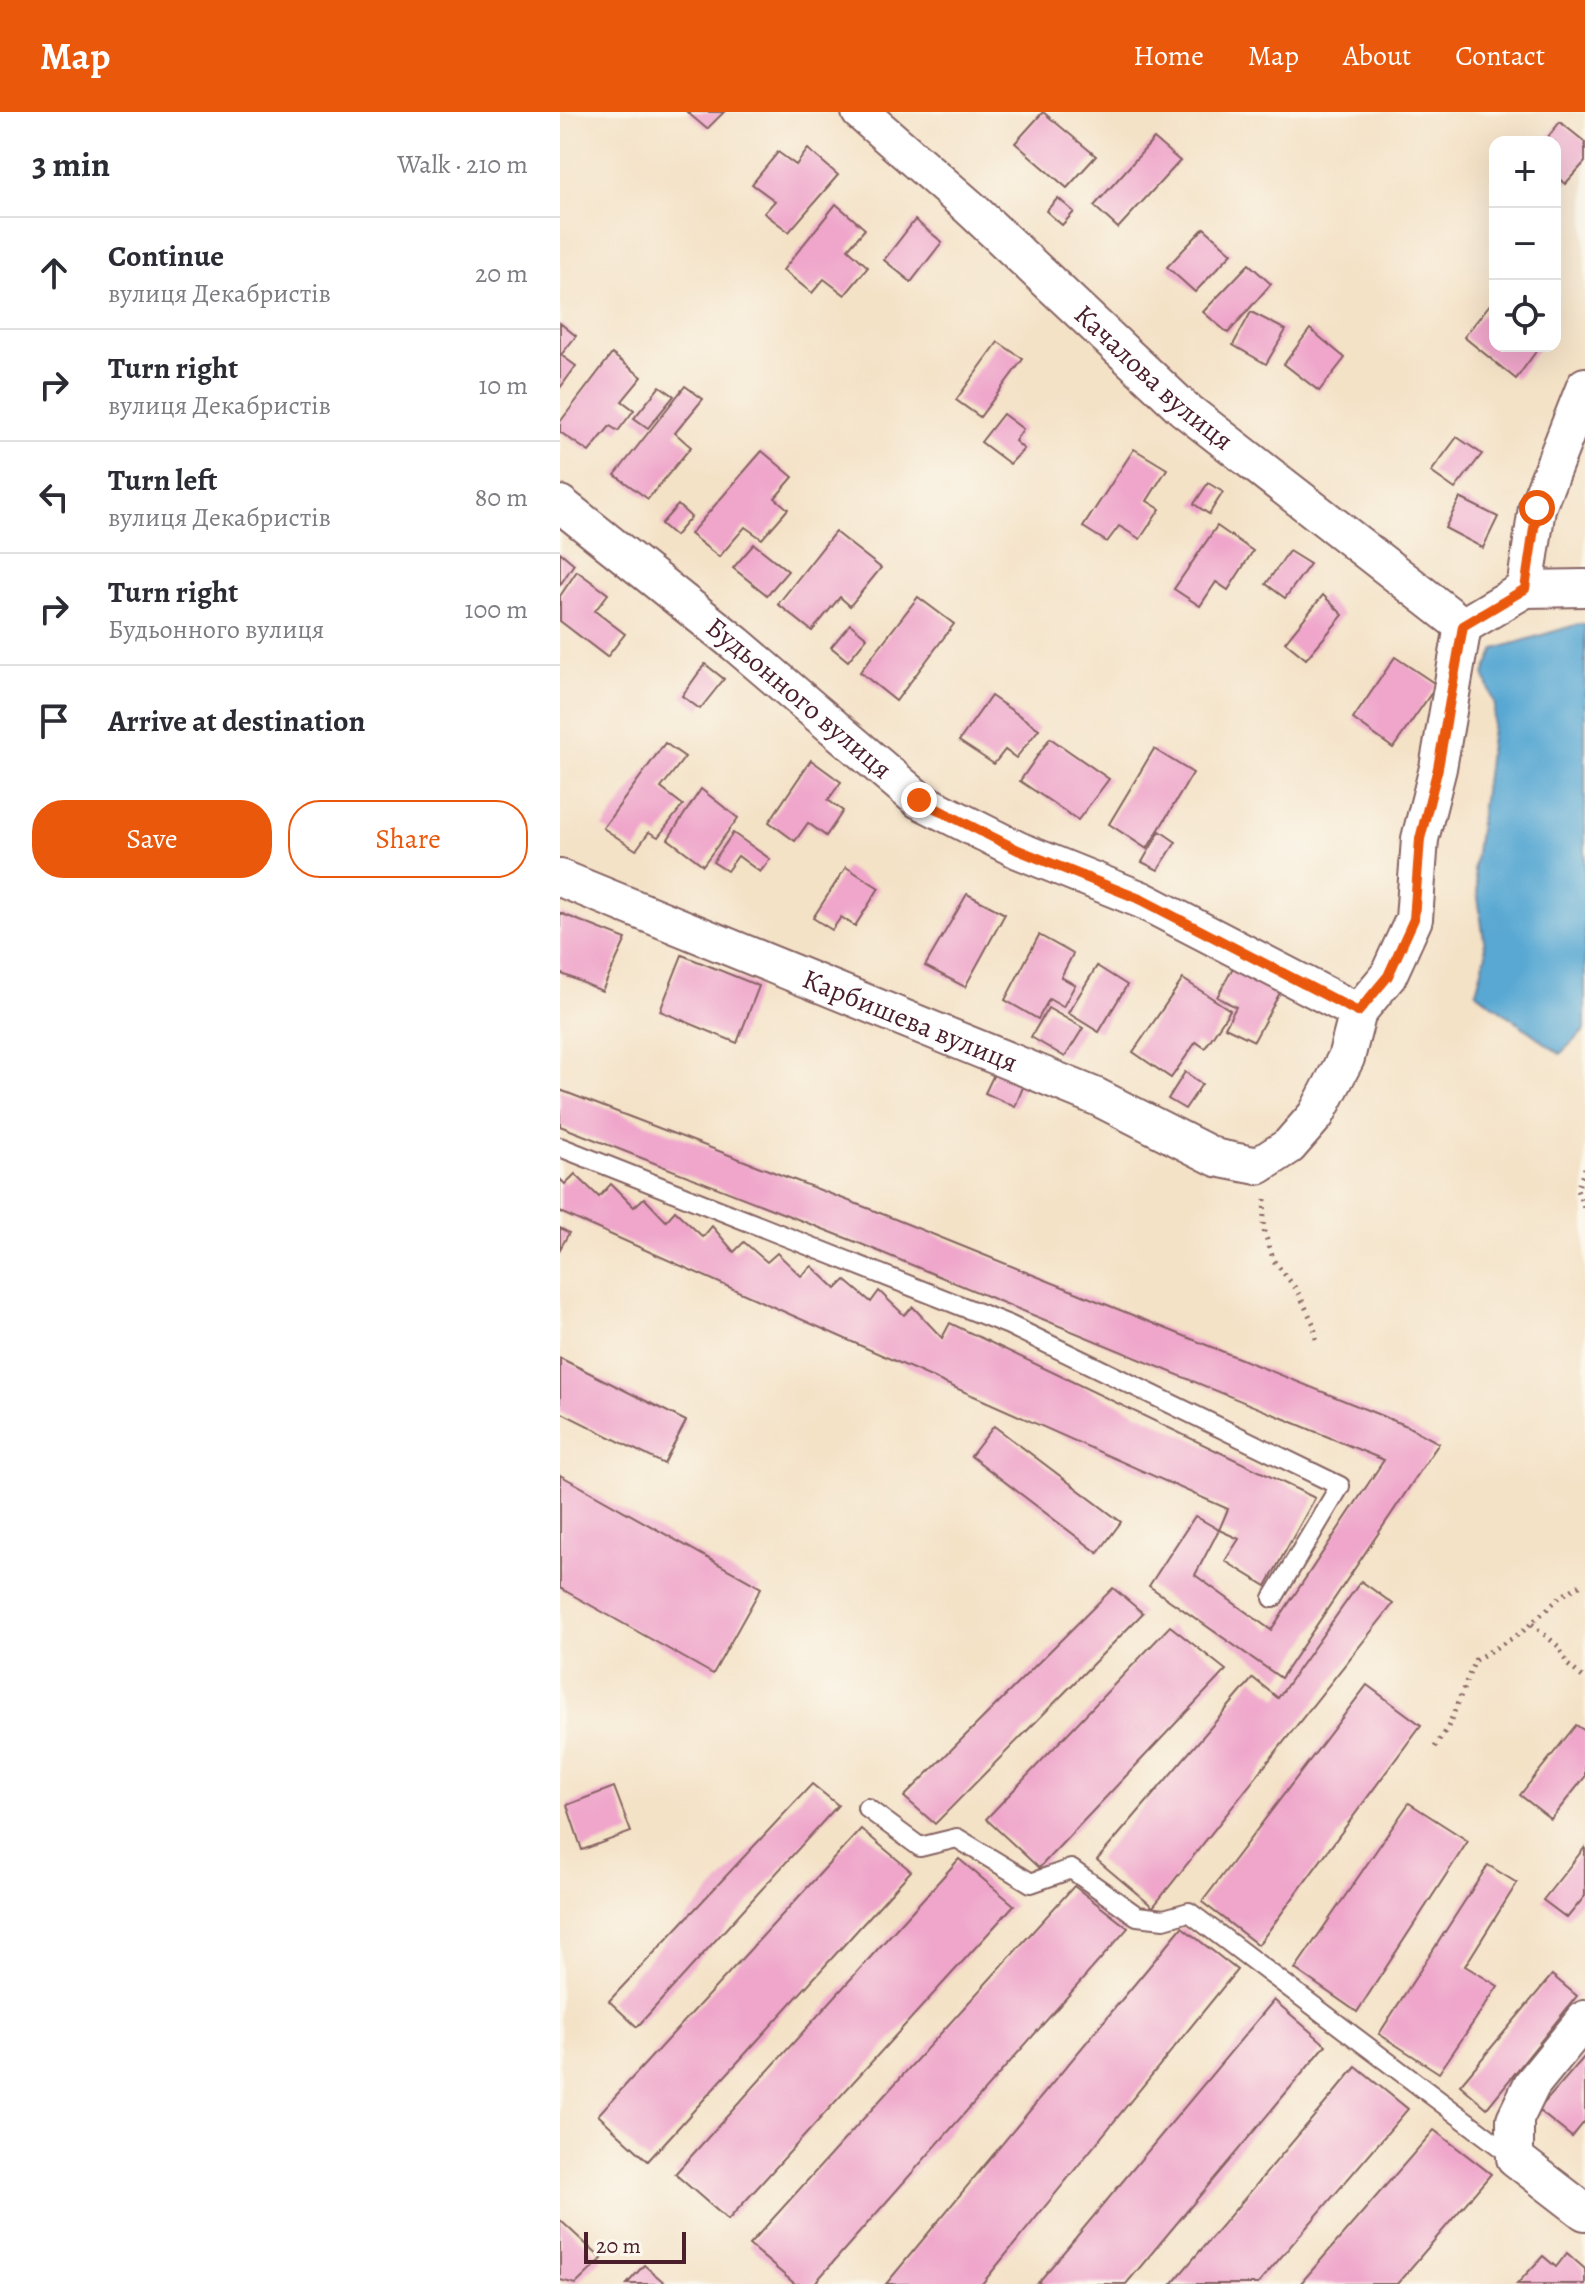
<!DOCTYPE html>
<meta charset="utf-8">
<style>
body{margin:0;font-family:Alegreya,serif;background:#f7f7f7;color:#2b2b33}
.controls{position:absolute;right:24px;top:24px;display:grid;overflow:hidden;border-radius:16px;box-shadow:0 8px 32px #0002}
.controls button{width:72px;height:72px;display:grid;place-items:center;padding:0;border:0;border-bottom:2px solid #e1e1e2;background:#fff;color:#2b2b33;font:40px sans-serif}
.scale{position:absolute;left:24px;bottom:20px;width:102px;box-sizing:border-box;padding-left:8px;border:4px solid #4a1f2b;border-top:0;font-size:22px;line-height:28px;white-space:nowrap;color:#4a1f2b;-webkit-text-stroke:6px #fbf7ec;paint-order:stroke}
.stop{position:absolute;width:24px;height:24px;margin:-18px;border:6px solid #ea580c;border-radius:50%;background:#fff}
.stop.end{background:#ea580c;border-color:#fff;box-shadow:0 2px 8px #0008}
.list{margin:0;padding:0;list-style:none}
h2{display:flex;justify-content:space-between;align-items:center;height:104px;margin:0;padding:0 32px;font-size:34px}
h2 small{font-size:26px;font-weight:400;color:#7c7c81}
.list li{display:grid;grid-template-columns:52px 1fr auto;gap:24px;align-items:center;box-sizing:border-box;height:112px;padding:0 32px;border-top:2px solid #e1e1e2}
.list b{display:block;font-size:30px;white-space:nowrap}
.list p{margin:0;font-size:26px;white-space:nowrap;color:#7c7c81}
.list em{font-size:26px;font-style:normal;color:#7c7c81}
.actions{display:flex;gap:16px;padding:24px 32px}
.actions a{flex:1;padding:18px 0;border:2px solid #ea580c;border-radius:32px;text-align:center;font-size:28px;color:#ea580c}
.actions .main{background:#ea580c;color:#fff}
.icon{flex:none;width:44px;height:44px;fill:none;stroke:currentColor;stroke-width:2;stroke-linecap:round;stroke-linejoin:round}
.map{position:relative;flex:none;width:1025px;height:2172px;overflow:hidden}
header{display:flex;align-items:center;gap:48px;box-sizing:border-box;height:112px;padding:0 40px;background:#ea580c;color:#fff}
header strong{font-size:38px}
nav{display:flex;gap:44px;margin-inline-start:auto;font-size:28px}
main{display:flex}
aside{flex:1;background:#fff}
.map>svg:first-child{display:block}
.water{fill:#59a8d3;stroke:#52647f;stroke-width:2}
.building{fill:#efa6ca}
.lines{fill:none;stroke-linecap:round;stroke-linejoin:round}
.service-casing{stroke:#866362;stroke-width:22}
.minor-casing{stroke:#866362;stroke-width:40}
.path{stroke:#866362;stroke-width:5;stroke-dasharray:2 6;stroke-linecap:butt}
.service{stroke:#fff;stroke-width:18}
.minor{stroke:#fff;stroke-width:36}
.route{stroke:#ea580c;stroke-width:10}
.labels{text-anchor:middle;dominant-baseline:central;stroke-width:6;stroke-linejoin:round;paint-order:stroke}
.street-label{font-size:28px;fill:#4a1f2b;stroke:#fbf7ec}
</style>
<header>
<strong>Map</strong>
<nav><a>Home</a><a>Map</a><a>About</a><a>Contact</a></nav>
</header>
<main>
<aside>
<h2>3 min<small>Walk · 210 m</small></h2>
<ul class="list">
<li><svg class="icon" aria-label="ahead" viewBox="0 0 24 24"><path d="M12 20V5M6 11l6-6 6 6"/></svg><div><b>Continue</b><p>вулиця Декабристів</p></div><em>20 m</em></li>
<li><svg class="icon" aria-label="right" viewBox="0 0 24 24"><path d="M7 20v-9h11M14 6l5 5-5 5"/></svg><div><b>Turn right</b><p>вулиця Декабристів</p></div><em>10 m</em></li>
<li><svg class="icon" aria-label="left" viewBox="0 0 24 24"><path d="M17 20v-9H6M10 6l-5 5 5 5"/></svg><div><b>Turn left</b><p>вулиця Декабристів</p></div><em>80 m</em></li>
<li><svg class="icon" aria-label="right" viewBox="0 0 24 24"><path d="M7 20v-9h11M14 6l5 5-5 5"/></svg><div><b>Turn right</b><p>Будьонного вулиця</p></div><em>100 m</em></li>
<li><svg class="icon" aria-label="arrive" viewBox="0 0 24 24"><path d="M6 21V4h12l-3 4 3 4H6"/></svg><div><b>Arrive at destination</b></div></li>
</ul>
<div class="actions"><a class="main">Save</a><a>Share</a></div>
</aside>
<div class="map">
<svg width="1025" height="2172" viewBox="0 0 1025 2172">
<rect width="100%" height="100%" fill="#fbf7ec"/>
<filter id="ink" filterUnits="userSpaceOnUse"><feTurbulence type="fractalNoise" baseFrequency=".0125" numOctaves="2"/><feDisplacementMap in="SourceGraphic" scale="16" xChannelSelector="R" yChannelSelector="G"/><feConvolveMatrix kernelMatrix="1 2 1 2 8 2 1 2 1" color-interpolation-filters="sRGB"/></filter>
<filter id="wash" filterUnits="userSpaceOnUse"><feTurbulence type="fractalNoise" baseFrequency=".006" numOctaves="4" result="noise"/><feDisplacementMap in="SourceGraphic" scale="32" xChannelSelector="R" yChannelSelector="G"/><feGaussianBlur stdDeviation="1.8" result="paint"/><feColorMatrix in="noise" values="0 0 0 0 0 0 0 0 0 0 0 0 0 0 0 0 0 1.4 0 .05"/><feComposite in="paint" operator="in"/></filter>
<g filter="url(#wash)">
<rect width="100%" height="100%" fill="#f4e2c7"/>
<!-- water -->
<path class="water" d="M 1019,512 L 1025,513 L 1025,918 L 1000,942 L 916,880 L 926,842 L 914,757 L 935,593 L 924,562 L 935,537 Z"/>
<g id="blocks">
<!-- building -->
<g class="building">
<path d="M 127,0 L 164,0 L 147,17 Z"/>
<path d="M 483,0 L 536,44 L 507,76 L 455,31 Z"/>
<path d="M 1000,10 L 1025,30 L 1025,50 L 1005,72 L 995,63 L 995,30 L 984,30 Z"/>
<path d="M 594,27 L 620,49 L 558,116 L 534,94 Z"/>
<path d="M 248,37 L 278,63 L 229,120 L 204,101 L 215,89 L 192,72 L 218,40 L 236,53 Z"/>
<path d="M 498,86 L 514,100 L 502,113 L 486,99 Z"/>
<path d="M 276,92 L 305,117 L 288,137 L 308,155 L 285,183 L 264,167 L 252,181 L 223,158 Z"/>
<path d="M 355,108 L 382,130 L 351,170 L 324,148 Z"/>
<path d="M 644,116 L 672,141 L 635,180 L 607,155 Z"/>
<path d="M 689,152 L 711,172 L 668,221 L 643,200 Z"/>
<path d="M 935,186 L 935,234 L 980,234 L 956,267 L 904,225 Z"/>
<path d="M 691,200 L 726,218 L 706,252 L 673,233 Z"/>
<path d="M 0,211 L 16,224 L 1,243 L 16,254 L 0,276 Z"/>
<path d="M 750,217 L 785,246 L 759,279 L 724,252 Z"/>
<path d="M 438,230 L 463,247 L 420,305 L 396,288 Z"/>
<path d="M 52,242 L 82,265 L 62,289 L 74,298 L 58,319 L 50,314 L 29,340 L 0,320 L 0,310 Z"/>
<path d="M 100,274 L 114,284 L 88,316 L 74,306 Z"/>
<path d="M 125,274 L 143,287 L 115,321 L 131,335 L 88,387 L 55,363 Z"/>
<path d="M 443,302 L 463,317 L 455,329 L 464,337 L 450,352 L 421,330 Z"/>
<path d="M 897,325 L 922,342 L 895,377 L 871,360 Z"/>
<path d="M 574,337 L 607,357 L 587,389 L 600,397 L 580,427 L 559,414 L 547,430 L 523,415 Z"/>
<path d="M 202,339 L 233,365 L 215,386 L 228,397 L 202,427 L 185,415 L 159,445 L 130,422 Z"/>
<path d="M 648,371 L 663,380 L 649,402 L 634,392 Z"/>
<path d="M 900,386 L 938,405 L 923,436 L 885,416 Z"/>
<path d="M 118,393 L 131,405 L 115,424 L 101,412 Z"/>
<path d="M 657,414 L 693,439 L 668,478 L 656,470 L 640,494 L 614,477 Z"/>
<path d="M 275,420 L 321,456 L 290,494 L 280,485 L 252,519 L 218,492 Z"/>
<path d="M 194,432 L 228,459 L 207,483 L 173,456 Z"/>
<path d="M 729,439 L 750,452 L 725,486 L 706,472 Z"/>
<path d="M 0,440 L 14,452 L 0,473 Z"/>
<path d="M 17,459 L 48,482 L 35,499 L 65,522 L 47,545 L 0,509 L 0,484 Z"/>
<path d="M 763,483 L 783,503 L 746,547 L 725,530 Z"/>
<path d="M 358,485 L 394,512 L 336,589 L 300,560 Z"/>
<path d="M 290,512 L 307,526 L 288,549 L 271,535 Z"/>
<path d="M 835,545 L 877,573 L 833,636 L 793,607 Z"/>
<path d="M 145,552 L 164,567 L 140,597 L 122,584 Z"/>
<path d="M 431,584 L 479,617 L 456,646 L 445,638 L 434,652 L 399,629 Z"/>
<path d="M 490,626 L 549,667 L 518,708 L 460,669 Z"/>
<path d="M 105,631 L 125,645 L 101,676 L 123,693 L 98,725 L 89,720 L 76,738 L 43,716 Z"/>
<path d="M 594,637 L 633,661 L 587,737 L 549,712 Z"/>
<path d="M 251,648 L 281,670 L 268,688 L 283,699 L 266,724 L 248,711 L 235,729 L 209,710 Z"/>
<path d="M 141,677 L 178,706 L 143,753 L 108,727 Z"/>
<path d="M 600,719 L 616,730 L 598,758 L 582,750 Z"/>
<path d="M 173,721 L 210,747 L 200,760 L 178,744 L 167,759 L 153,750 Z"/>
<path d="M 286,755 L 319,776 L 295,814 L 281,805 L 272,818 L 253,806 Z"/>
<path d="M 407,782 L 445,802 L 405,875 L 365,854 Z"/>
<path d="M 0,801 L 66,827 L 42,879 L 0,861 Z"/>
<path d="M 479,823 L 513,842 L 501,865 L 515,873 L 503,895 L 489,887 L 478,907 L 445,888 Z"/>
<path d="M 122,843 L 199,874 L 177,931 L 100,899 Z"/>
<path d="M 676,850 L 723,875 L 694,929 L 665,915 L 676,895 L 657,885 Z"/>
<path d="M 537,854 L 567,873 L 539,920 L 508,901 Z"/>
<path d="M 623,867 L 670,898 L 645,936 L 636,930 L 611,966 L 573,940 Z"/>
<path d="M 488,896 L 523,916 L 505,945 L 471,925 Z"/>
<path d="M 436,958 L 465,970 L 455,995 L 425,981 Z"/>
<path d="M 625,960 L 642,972 L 625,997 L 608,987 Z"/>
<path d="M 0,978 L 315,1099 L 847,1314 L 879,1331 L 721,1566 L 589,1474 L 635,1404 L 659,1418 L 635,1463 L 711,1518 L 824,1348 L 301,1132 L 0,1014 Z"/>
<path d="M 15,1062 L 39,1085 L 51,1072 L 74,1095 L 84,1086 L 106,1109 L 115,1099 L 143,1125 L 152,1114 L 174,1140 L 184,1130 L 207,1150 L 217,1141 L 241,1164 L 252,1154 L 276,1177 L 285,1168 L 311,1190 L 319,1179 L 344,1203 L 353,1195 L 382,1226 L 390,1211 L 755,1386 L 706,1474 L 665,1449 L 679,1427 L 659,1418 L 668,1397 L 0,1100 L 0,1067 L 5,1072 Z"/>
<path d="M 0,1116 L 9,1121 L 0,1137 Z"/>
<path d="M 0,1246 L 126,1309 L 104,1352 L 0,1300 Z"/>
<path d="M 434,1314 L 561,1410 L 538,1441 L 411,1344 Z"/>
<path d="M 0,1363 L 201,1476 L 153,1562 L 0,1476 Z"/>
<path d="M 801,1469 L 833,1492 L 593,1795 L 537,1748 L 693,1566 L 718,1586 Z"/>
<path d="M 553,1476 L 583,1501 L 375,1712 L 344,1685 Z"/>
<path d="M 610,1514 L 666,1558 L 479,1756 L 426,1707 Z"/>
<path d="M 807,1573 L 861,1613 L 698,1833 L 642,1790 Z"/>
<path d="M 1016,1613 L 1025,1619 L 1025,1665 L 991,1707 L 960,1683 Z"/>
<path d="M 252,1672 L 278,1693 L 77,1915 L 49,1889 Z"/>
<path d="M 54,1675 L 71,1720 L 22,1738 L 7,1693 Z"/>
<path d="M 849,1691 L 908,1729 L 797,1900 L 735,1857 Z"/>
<path d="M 301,1717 L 351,1759 L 88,2049 L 38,2003 Z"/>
<path d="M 1025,1735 L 1025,1784 L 1007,1806 L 983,1788 Z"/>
<path d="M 399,1747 L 454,1793 L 168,2108 L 115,2062 Z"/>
<path d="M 928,1753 L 957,1771 L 905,1854 L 938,1874 L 879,1961 L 819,1922 Z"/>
<path d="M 514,1774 L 568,1816 L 254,2172 L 235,2172 L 189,2133 Z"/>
<path d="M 622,1815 L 677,1858 L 422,2172 L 326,2172 Z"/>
<path d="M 992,1863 L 1017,1884 L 927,1996 L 900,1973 Z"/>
<path d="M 714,1888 L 766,1933 L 566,2172 L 477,2172 Z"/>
<path d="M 1025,1944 L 1025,2009 L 1012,2025 L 978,1998 Z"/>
<path d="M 796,1955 L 848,1997 L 698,2172 L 612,2172 Z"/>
<path d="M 874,2018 L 931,2062 L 837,2172 L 740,2172 Z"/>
<path d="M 0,2108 L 42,2147 L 16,2172 L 0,2168 Z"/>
<path d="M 1007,2141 L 1025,2157 L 1025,2172 L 957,2172 L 983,2144 L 996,2155 Z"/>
<path d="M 84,2153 L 106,2172 L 67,2172 Z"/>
</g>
</g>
</g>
<g filter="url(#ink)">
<use href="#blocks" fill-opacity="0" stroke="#866362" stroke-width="2"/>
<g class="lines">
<defs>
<g id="service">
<path d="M 0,1035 L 449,1213 L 780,1374 L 713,1486"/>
<path d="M 307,1696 L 360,1735 L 397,1726 L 471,1771 L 511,1757 L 577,1804 L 604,1807 L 629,1800 L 955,2046"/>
</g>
<g id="minor">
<path id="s1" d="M 300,0 L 409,95 L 623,296 L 903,514"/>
<path id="s2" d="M 0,392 L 176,532 L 359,688 L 458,738 L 582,788 L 798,900"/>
<path d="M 965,477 L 1025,476"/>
<path id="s3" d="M 0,766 L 537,985 L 657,1046 L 698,1054 L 729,1034 L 756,1003 L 786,946 L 798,900 L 828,864 L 854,807 L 860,727 L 878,656 L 903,514 L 965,477 L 977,396 L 1025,274"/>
<path d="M 1025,1907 L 972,1972 L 955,2007 L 955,2046 L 1025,2100"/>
</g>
</defs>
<!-- service casing -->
<use href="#service" class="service-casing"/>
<!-- minor casing -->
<use href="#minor" class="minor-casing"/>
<!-- path -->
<g class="path">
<path d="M 1025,1056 L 1017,1078 L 1025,1098"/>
<path d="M 705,1087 L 703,1116 L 714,1149 L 737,1178 L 754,1213 L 756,1228"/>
<path d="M 972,1512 L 998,1534 L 1008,1553 L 1025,1567"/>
<path d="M 875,1635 L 888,1615 L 915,1548 L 961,1521 L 1000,1485 L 1025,1470"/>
</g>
<!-- service -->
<use href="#service" class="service"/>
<!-- minor -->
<use href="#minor" class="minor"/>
</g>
</g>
<g class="lines" filter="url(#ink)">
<!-- route -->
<path class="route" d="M 359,688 L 458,738 L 582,788 L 798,900 L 828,864 L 854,807 L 860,727 L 878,656 L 903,514 L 965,477 L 977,396"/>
</g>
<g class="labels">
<!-- street labels -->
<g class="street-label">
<text stroke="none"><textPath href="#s1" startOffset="396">Качалова вулиця</textPath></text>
<text stroke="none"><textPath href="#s2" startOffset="308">Будьонного вулиця</textPath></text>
<text stroke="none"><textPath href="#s3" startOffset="378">Карбишева вулиця</textPath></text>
</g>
</g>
</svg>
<div class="controls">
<button>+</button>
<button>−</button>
<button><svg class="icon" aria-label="locate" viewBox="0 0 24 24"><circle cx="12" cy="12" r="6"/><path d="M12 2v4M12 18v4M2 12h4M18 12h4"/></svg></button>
</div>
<div class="scale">20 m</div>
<div class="stop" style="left:977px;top:396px"></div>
<div class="stop end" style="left:359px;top:688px"></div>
</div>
</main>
